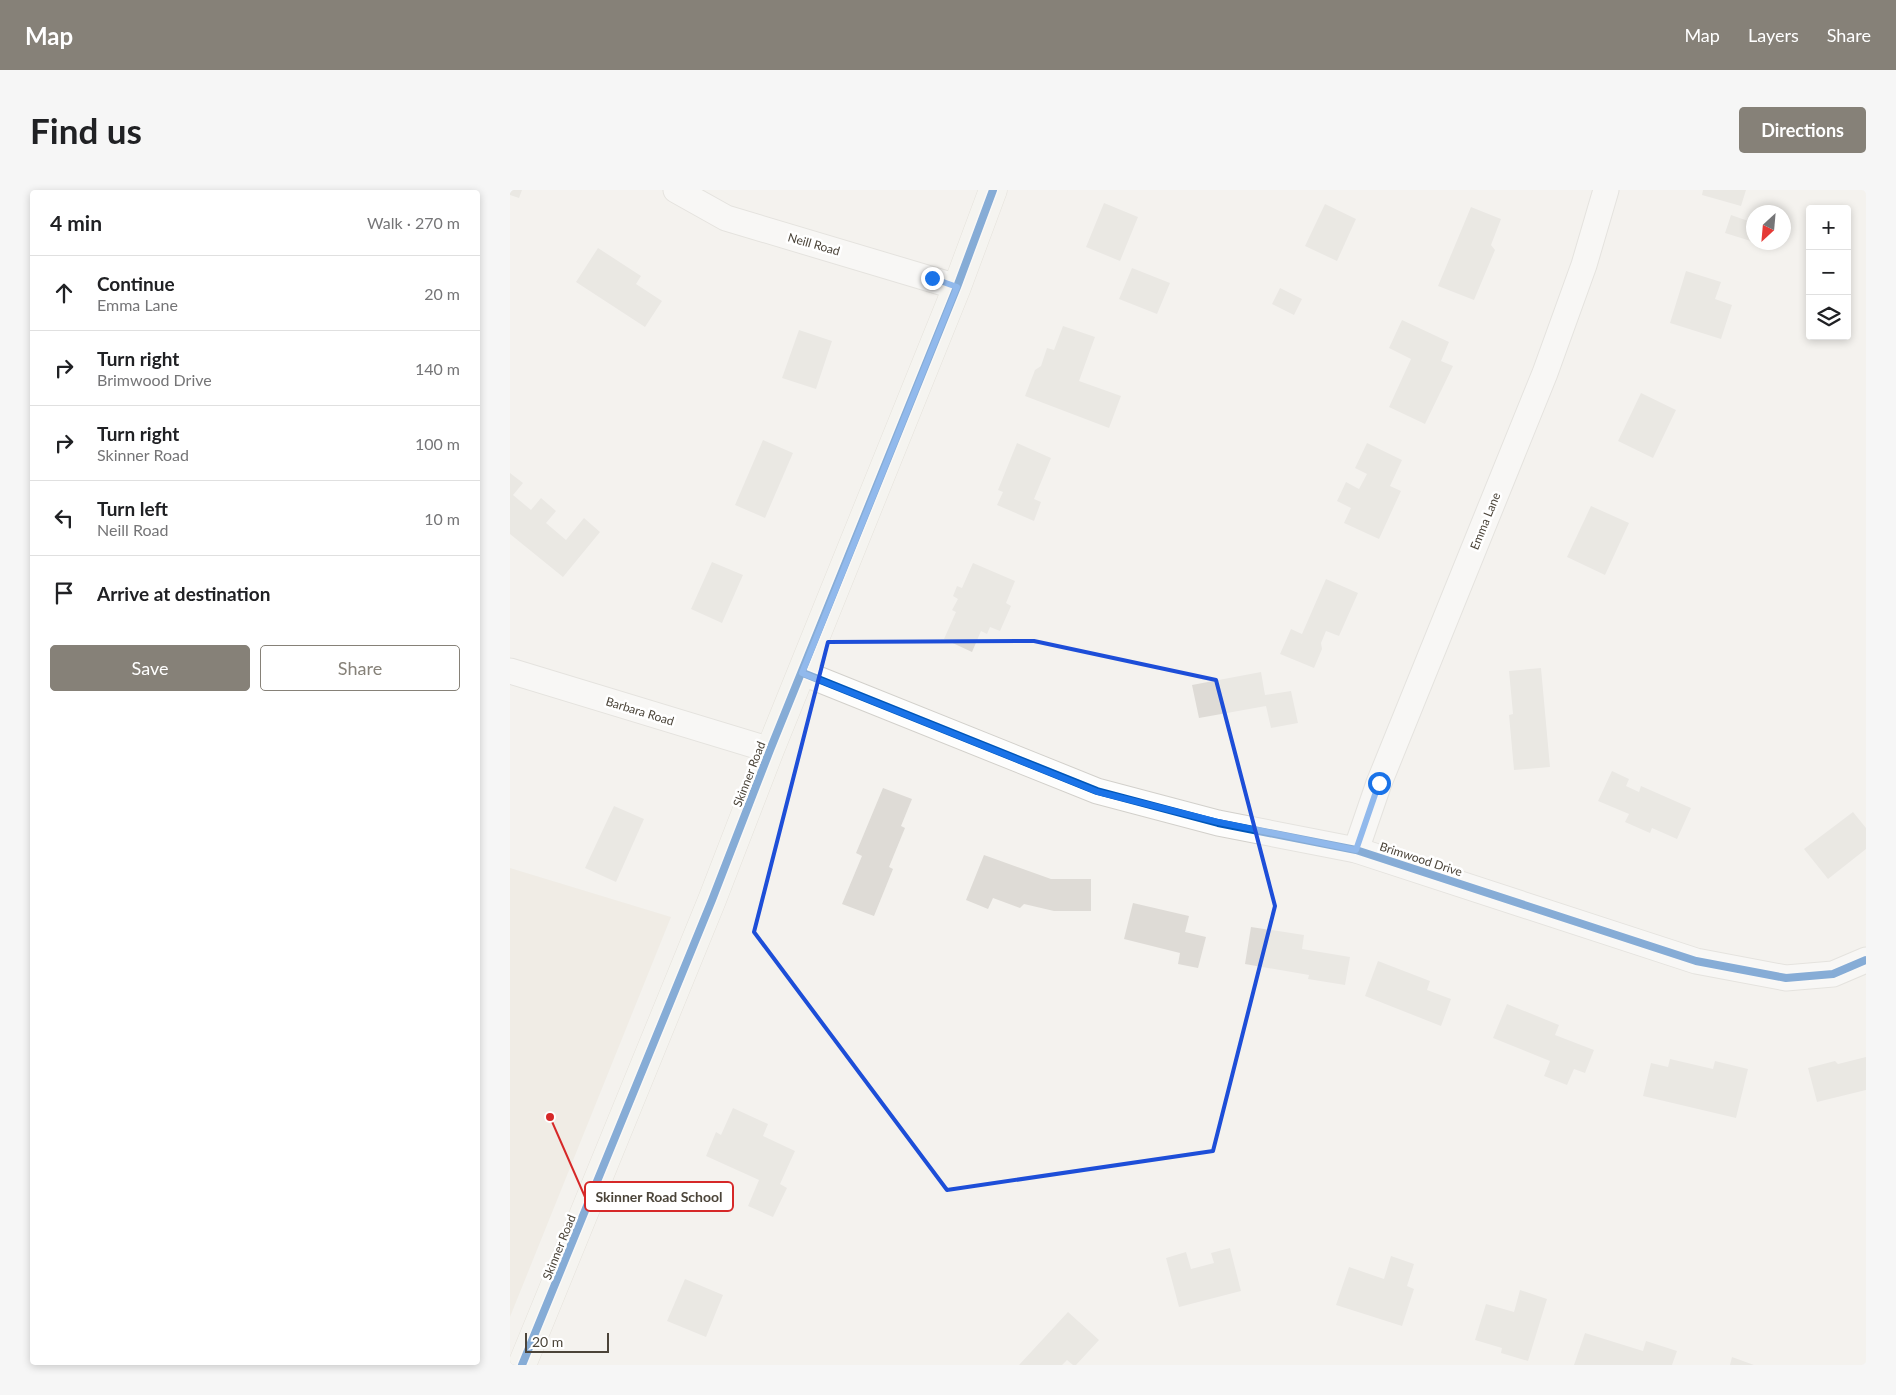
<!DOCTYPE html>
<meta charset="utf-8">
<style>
body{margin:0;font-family:Lato,sans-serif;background:#f6f6f6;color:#202124}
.controls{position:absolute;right:15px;top:15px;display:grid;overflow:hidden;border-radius:5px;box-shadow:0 2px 8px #0003}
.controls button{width:45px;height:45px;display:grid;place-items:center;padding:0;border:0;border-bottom:1px solid #e0e0e0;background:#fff;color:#202124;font:25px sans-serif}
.compass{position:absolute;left:1236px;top:15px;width:45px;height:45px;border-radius:50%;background:#fff;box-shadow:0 2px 8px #0003;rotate:206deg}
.scale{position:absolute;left:15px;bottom:12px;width:84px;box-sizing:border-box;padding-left:5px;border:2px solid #4b4439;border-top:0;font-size:14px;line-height:18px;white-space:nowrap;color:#4b4439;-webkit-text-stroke:4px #fff;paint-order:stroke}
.stop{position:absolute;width:15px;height:15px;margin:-11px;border:4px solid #1a73e8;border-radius:50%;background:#fff}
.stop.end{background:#1a73e8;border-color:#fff;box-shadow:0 1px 5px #0008}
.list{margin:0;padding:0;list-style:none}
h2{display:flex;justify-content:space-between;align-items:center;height:65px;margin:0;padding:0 20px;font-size:21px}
h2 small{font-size:16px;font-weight:400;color:#757577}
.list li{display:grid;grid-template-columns:32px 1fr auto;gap:15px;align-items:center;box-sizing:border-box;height:75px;padding:0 20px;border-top:1px solid #e0e0e0}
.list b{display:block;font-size:19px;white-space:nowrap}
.list p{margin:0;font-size:16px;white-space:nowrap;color:#757577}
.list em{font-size:16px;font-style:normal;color:#757577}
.actions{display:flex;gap:10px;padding:15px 20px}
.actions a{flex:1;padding:11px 0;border:1px solid #868178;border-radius:5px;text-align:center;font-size:18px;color:#868178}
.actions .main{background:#868178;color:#fff}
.icon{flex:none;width:28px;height:28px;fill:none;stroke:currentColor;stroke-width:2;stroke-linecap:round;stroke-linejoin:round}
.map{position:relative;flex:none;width:1356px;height:1175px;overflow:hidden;border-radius:5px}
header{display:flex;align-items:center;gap:30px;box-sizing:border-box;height:70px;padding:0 25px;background:#868178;color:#fff}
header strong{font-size:24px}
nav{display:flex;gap:28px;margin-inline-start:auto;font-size:18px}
.intro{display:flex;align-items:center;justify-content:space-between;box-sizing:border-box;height:120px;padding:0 30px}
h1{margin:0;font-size:35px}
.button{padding:12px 22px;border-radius:5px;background:#868178;color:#fff;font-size:18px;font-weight:700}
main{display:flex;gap:30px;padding:0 30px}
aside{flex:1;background:#fff;border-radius:5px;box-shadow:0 2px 8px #0003}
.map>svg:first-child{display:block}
.education{fill:#eae5da}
.building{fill:#dedbd6}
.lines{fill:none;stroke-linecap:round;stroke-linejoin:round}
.street-casing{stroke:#d2d0cb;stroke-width:27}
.secondary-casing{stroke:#d3cfc5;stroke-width:29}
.street{stroke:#fdfdfc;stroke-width:25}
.secondary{stroke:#f7f6f1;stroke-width:28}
.cycleway-casing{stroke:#fff;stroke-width:11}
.cycleway{stroke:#0057b8;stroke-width:8}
.route{stroke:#1a73e8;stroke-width:6}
.marked{fill:none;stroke:#1d4ed8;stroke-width:4;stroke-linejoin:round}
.labels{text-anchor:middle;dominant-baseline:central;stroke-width:5;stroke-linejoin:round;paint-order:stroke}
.street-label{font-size:12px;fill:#4b4439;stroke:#fff}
.leader{fill:none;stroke:#d62828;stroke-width:2}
.callout-dot{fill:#d62828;stroke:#fff;stroke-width:2}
.callout{fill:#fff;stroke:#d62828;stroke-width:2}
.callout-label{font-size:14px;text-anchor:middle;font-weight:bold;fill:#4b4439}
</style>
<header>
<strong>Map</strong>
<nav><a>Map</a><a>Layers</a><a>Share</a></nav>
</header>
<div class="intro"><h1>Find us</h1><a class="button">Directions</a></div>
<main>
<aside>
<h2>4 min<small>Walk · 270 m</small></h2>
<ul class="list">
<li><svg class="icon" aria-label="ahead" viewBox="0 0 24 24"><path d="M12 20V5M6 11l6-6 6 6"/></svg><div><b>Continue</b><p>Emma Lane</p></div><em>20 m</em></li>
<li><svg class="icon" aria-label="right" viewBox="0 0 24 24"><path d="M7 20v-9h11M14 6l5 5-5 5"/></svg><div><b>Turn right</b><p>Brimwood Drive</p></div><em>140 m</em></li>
<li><svg class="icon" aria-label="right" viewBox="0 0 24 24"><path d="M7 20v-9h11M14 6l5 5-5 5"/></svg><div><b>Turn right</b><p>Skinner Road</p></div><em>100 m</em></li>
<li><svg class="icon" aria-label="left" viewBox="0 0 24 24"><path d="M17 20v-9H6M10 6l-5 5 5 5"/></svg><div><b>Turn left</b><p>Neill Road</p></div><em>10 m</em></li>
<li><svg class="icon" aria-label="arrive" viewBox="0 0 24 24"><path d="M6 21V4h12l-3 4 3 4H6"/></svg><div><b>Arrive at destination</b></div></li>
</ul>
<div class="actions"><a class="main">Save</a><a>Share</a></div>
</aside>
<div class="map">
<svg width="1356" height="1175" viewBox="0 0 1356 1175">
<rect width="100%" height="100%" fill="#f4f2ee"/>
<!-- education -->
<path class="education" d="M 0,678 L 161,727 L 0,1127 Z"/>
<!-- building -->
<g class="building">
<path d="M 0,0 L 12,0 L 9,8 L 0,5 Z"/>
<path d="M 1193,0 L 1236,0 L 1231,16 L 1192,5 Z"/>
<path d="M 594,13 L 628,27 L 610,71 L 576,57 Z"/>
<path d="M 815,14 L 846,29 L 827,71 L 795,56 Z"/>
<path d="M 961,17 L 991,29 L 981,55 L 985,60 L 964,110 L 928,96 Z"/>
<path d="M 1221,25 L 1244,33 L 1244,52 L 1215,43 Z"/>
<path d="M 88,58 L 131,86 L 126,94 L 152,111 L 135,137 L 66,92 Z"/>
<path d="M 622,78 L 660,93 L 647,124 L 609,109 Z"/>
<path d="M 1176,81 L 1211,92 L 1205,109 L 1222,115 L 1211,149 L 1160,133 Z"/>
<path d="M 770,98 L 792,109 L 784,125 L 762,114 Z"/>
<path d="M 892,130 L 939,152 L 931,171 L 943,176 L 915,234 L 879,217 L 901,169 L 879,158 Z"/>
<path d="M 553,136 L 585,147 L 569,191 L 611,206 L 599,238 L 515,206 L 525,180 L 531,176 L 537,158 L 544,160 Z"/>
<path d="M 289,140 L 322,151 L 306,199 L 272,188 Z"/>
<path d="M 1131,203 L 1166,220 L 1143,268 L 1108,251 Z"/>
<path d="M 253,250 L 283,263 L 255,328 L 225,315 Z"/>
<path d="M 507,253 L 541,268 L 524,309 L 531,312 L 524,331 L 487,315 L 493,302 L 488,300 Z"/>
<path d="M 857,253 L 892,270 L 880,296 L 891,301 L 869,349 L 834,333 L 841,318 L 827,311 L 836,292 L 849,299 L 857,284 L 845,278 Z"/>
<path d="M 0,283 L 13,293 L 3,305 L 21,320 L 31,308 L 46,321 L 36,333 L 56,350 L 74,328 L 90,342 L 53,387 L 0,344 Z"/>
<path d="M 1081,316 L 1119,333 L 1095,385 L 1057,367 Z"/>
<path d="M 202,372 L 233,385 L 212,433 L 181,419 Z"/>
<path d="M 463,373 L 505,391 L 496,413 L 501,416 L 490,441 L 480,437 L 477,444 L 471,441 L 462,462 L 434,449 L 446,422 L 442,420 L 448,409 L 443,406 L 447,396 L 452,398 Z"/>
<path d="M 816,389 L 848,403 L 829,446 L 816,441 L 811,453 L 812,459 L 804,478 L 770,464 L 781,439 L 792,444 Z"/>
<path d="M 1031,478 L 1040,577 L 1004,580 L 999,525 L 1003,524 L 999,481 Z"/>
<path d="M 751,482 L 755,505 L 781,501 L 788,533 L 761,538 L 756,516 L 689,528 L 682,495 Z"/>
<path d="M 1102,581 L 1119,589 L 1116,596 L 1129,602 L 1131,596 L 1181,618 L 1167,649 L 1142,638 L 1140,643 L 1115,632 L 1119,624 L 1088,611 Z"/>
<path d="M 373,598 L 402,609 L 391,636 L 395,638 L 379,677 L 383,679 L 364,726 L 332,714 L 352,666 L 346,663 Z"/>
<path d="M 104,616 L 134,629 L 106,692 L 75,678 Z"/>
<path d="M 1343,622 L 1356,638 L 1356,659 L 1318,689 L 1294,659 Z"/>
<path d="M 474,665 L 541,689 L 581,689 L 581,721 L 544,721 L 514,714 L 510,718 L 483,708 L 478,719 L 456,710 Z"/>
<path d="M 623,713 L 679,726 L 675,742 L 696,747 L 688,778 L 668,774 L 670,763 L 614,749 Z"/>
<path d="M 741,737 L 794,745 L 792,759 L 840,767 L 835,795 L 798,789 L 799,785 L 735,774 Z"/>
<path d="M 868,771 L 920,791 L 917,800 L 941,809 L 931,836 L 855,806 Z"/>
<path d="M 997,814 L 1049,835 L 1045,845 L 1084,860 L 1075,883 L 1064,879 L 1057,895 L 1034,886 L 1040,871 L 983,848 Z"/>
<path d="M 1356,867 L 1356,900 L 1307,912 L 1298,878 L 1325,871 L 1328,874 Z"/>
<path d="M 1160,869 L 1203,879 L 1205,871 L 1238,879 L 1226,928 L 1133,906 L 1141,873 L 1158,877 Z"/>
<path d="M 223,918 L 258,934 L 253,946 L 285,961 L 270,994 L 277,998 L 263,1027 L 238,1016 L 249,990 L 196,966 L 206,942 L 211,945 Z"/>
<path d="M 720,1058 L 731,1101 L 669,1117 L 656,1068 L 676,1062 L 681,1079 L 704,1073 L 701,1063 Z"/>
<path d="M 881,1066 L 904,1074 L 897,1096 L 904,1099 L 892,1136 L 826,1115 L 839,1077 L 874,1089 Z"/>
<path d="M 175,1089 L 213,1105 L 196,1147 L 157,1131 Z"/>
<path d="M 1010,1100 L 1037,1109 L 1018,1171 L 991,1163 L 992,1158 L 965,1150 L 976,1114 L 1004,1122 Z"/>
<path d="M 558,1122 L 589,1150 L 566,1175 L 563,1175 L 557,1170 L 552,1175 L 509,1175 Z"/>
<path d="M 1075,1143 L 1133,1161 L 1136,1151 L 1167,1161 L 1162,1175 L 1064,1175 Z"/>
<path d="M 1222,1167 L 1244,1175 L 1220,1175 Z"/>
</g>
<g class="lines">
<defs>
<g id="street">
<path d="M 166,0 L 216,28 L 447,97"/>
<path d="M 0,481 L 260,560"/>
<path d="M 293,483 L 587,601 L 708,633 L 846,660 L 1186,771 L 1276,788 L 1323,784 L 1356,770"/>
<path d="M 846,660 L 869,593 L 1035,183 L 1074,75 L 1096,0"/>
</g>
<path id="secondary" d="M 12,1175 L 202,710 L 260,560 L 447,97 L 483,0"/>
</defs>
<!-- street casing -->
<use href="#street" class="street-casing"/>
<!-- secondary casing -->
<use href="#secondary" class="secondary-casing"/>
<!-- street -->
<use href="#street" class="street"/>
<!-- secondary -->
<use href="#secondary" class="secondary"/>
<defs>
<g id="cycleway">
<path d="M 293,483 L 587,601 L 708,633 L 846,660 L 1186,771 L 1276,788 L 1323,784 L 1356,770"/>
<path d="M 12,1175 L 202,710 L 260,560 L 447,97 L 483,0"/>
</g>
</defs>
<!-- cycleway casing -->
<use href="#cycleway" class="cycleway-casing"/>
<!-- cycleway -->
<use href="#cycleway" class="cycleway"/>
</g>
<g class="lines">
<!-- route -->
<path class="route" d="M 422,88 L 447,97 L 292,483 L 588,602 L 708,632 L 846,660 L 869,593"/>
</g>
<!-- marked area -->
<path d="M0 0H1356V1175H0ZM 524,451 L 706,490 L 765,716 L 703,961 L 437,1000 L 244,742 L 318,452 Z" fill="#f4f2ee" fill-opacity=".55" fill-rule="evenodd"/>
<path class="marked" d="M 524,451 L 706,490 L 765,716 L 703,961 L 437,1000 L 244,742 L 318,452 Z"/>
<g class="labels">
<!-- street labels -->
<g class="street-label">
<text transform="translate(304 54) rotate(16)">Neill Road</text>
<text transform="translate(975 331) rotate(-68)">Emma Lane</text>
<text transform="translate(130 521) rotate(17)">Barbara Road</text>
<text transform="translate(239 584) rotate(-69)">Skinner Road</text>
<text transform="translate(911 669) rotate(18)">Brimwood Drive</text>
<text transform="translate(49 1057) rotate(-68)">Skinner Road</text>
</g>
</g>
<!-- callouts -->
<path class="leader" d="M40 927L75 1007"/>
<circle class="callout-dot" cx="40" cy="927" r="5"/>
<rect class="callout" x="75" y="992" width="148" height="29" rx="5"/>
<g class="callout-label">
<text x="149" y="1012">Skinner Road School</text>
</g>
</svg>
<div class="controls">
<button>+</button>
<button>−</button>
<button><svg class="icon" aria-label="layers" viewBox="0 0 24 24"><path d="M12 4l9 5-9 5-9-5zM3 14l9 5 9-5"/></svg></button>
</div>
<svg class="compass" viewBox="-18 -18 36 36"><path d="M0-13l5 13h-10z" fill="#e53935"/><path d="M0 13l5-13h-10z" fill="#757577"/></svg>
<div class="scale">20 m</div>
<div class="stop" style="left:869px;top:593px"></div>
<div class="stop end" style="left:422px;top:88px"></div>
</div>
</main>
